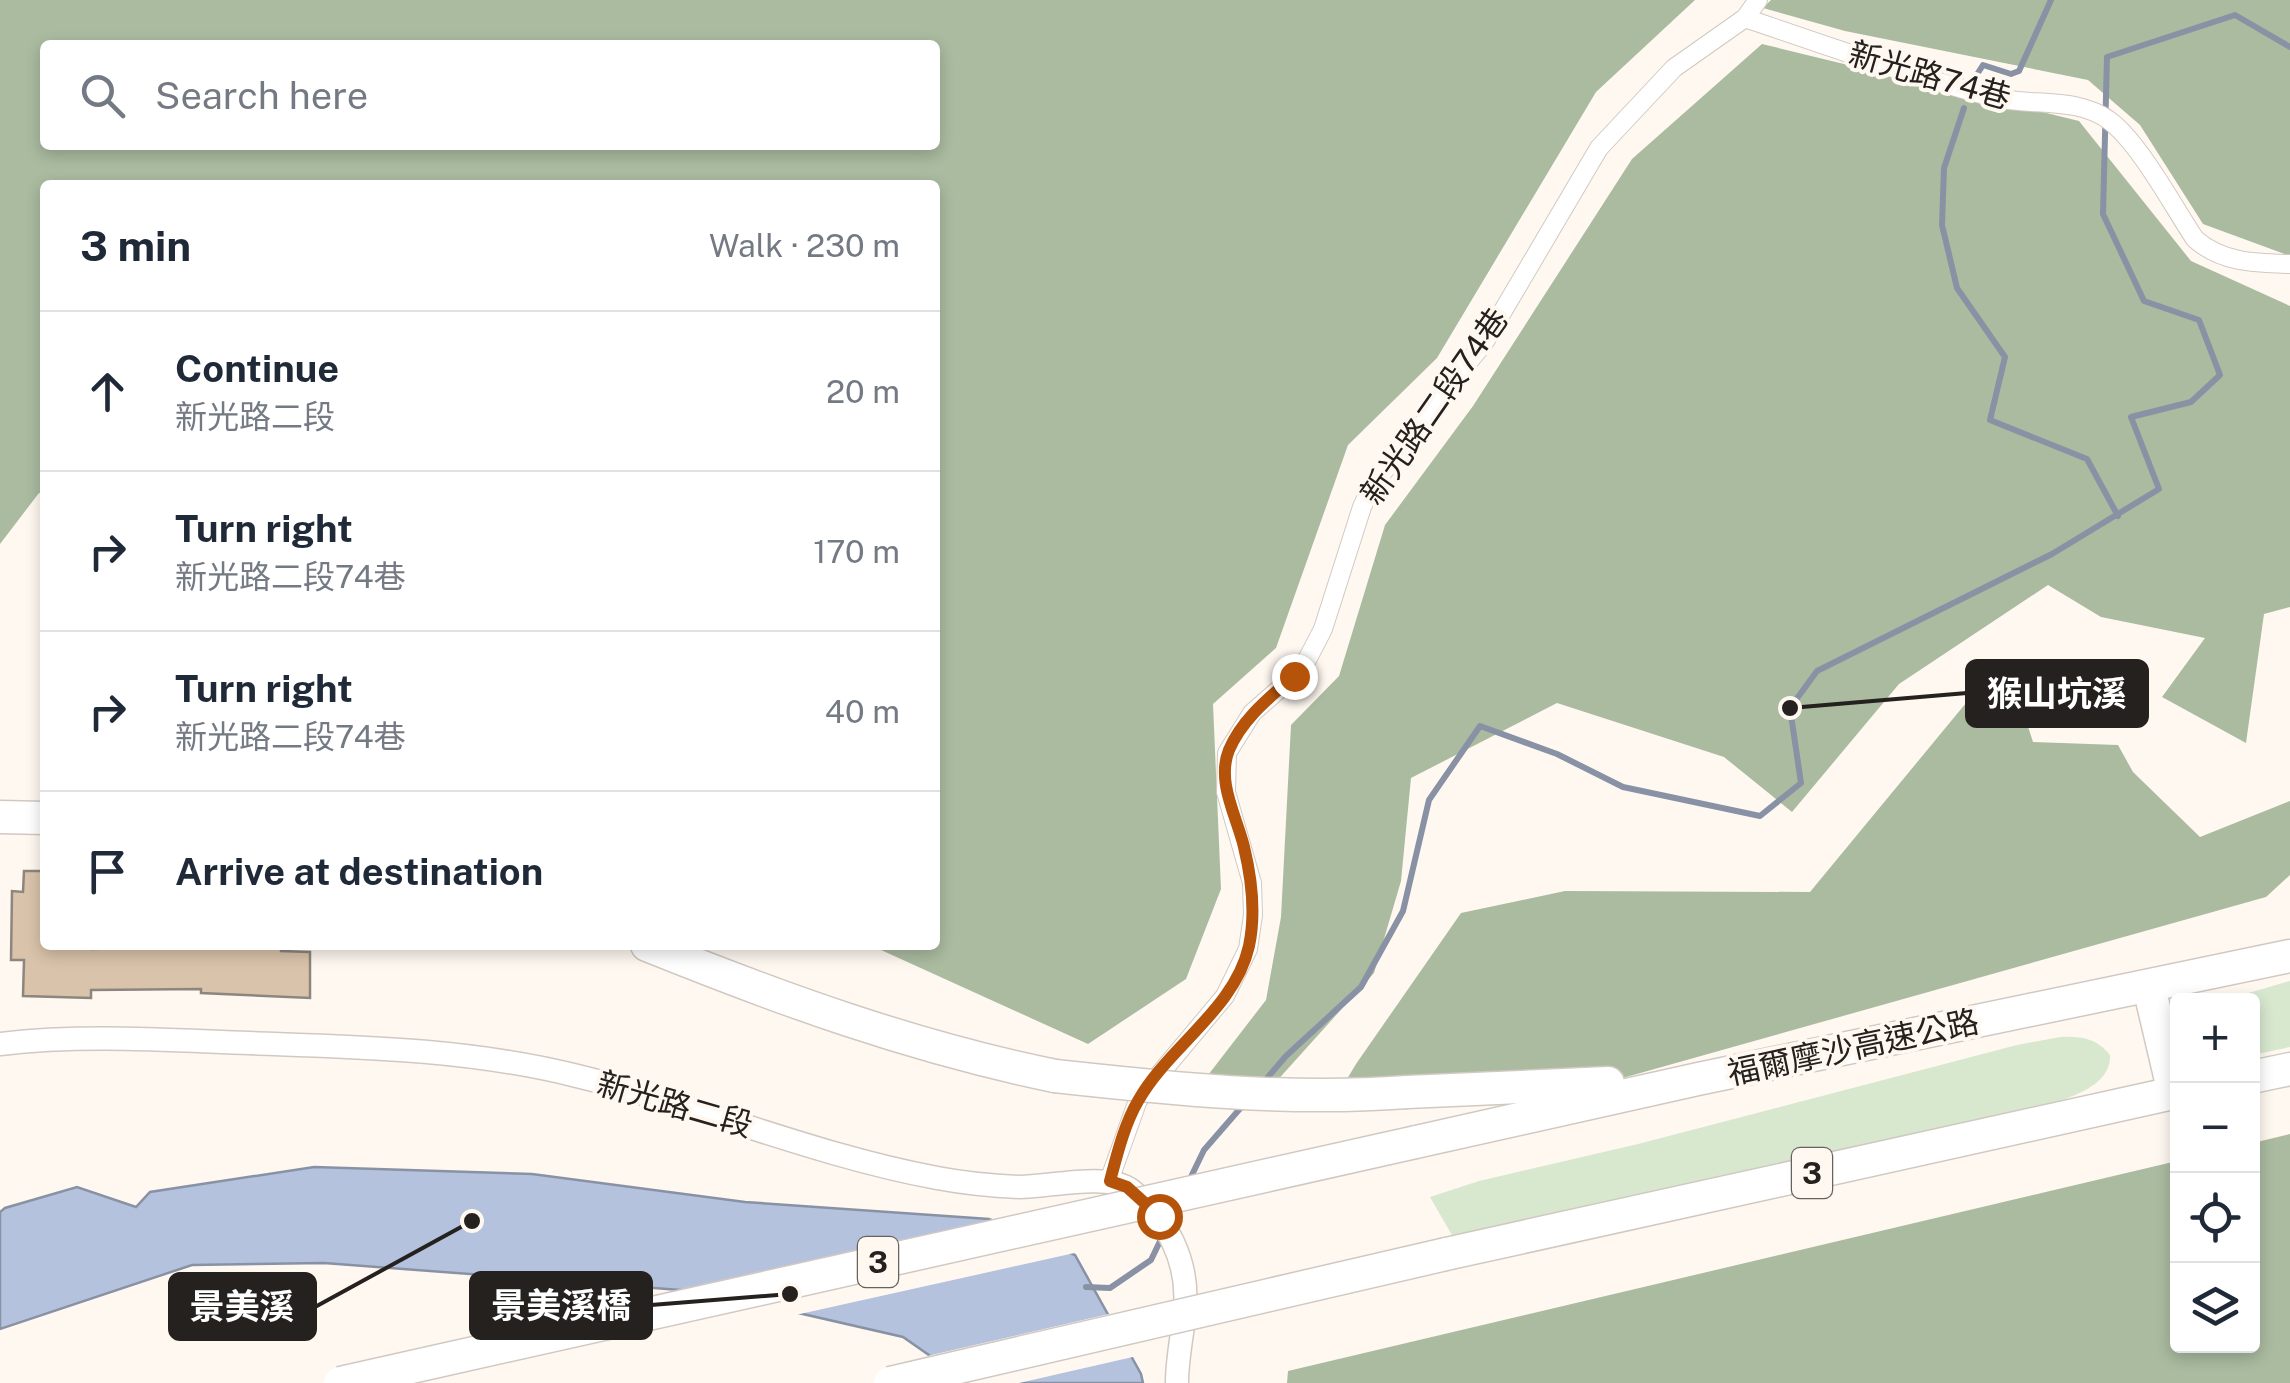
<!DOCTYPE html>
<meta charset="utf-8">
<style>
body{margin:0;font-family:"Public Sans","Noto Sans TC",sans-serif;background:#f2f2f3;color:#1f2937}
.controls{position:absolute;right:30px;bottom:30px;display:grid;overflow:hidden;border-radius:10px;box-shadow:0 5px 15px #0003}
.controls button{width:90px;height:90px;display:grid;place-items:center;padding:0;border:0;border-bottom:2px solid #e0e1e3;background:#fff;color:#1f2937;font:50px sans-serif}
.stop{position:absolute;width:30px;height:30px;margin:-22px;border:8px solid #b45309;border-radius:50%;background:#fff}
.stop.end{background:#b45309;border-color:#fff;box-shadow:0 2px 10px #0008}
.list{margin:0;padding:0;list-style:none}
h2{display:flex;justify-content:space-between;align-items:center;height:130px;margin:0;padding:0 40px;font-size:42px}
h2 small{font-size:32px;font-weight:400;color:#747a83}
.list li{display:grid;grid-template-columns:65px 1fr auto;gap:30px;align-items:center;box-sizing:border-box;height:160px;padding:0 40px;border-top:2px solid #e0e1e3}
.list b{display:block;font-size:38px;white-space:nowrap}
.list p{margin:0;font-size:32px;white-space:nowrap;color:#747a83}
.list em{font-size:32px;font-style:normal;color:#747a83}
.icon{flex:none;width:55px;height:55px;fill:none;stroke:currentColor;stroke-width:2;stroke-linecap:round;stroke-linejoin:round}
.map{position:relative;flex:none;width:2290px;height:1383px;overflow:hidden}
.search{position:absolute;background:#fff;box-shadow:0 5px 15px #0003;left:40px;top:40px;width:900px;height:110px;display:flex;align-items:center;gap:25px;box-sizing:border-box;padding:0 35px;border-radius:10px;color:#747a83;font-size:38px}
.panel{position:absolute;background:#fff;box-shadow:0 5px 15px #0003;left:40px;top:180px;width:900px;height:770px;border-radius:10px}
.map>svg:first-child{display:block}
.green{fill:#d8e8cf}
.forest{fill:#aabba0;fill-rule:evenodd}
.water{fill:#b4c2de;stroke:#8992a4;stroke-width:2.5}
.pier{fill:#fff8f1}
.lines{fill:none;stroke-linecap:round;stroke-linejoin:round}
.stream{stroke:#8992a4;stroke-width:6}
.building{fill:#d9c3aa;stroke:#8d867e;stroke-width:2.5}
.minor-casing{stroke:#d1c9c1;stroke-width:20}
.tertiary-casing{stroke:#d1c9c1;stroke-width:25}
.motorway-casing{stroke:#d1c9c1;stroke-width:35}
.minor{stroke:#fff;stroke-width:18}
.tertiary{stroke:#fff;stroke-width:22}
.motorway{stroke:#fff;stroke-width:32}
.motorway-bridge-casing{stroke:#d1c9c1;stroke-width:35;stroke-linecap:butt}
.motorway-bridge{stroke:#fff;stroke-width:32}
.route{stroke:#b45309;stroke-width:12}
.labels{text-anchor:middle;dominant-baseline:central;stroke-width:8;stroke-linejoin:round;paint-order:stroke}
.shield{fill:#fff8f1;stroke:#66625d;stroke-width:2.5}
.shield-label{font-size:30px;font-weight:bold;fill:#24211e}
.street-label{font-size:32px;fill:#24211e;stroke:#fff8f1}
.leader{fill:none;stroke:#24211e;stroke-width:4}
.callout-dot{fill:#24211e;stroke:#fff8f1;stroke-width:4}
.callout{fill:#24211e;stroke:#24211e;stroke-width:4}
.callout-label{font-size:35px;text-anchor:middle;font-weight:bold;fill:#fff}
</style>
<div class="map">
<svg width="2290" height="1383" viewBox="0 0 2290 1383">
<rect width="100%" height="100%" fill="#fff8f1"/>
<!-- green -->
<g class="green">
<path d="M 2290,981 L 2290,1047 L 2253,1055 L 2252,1001 L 2224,1000 Z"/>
<path d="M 2060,1037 C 2080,1036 2097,1038 2110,1055 C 2112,1092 2053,1102 2026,1111 L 1453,1237 L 1430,1197 L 1479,1181 L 1638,1144 L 2017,1045 Z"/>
</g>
<!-- forest -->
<g class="forest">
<path d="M 0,0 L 1695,0 L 1596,92 L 1437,358 L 1348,445 L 1276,648 L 1213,704 L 1221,889 L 1186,979 L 1088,1044 L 870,945 L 935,945 L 935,185 L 45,185 L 45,494 L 39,493 L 0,544 ZM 935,45 L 935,145 L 45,145 L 45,45 Z"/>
<path d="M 1771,0 L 2290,0 L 2290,256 L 2203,224 L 2140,125 L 2088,80 L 1845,31 L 1763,8 Z"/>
<path d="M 1762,44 L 2079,121 L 2191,261 L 2290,306 L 2290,607 L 2264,614 L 2246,743 L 2162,697 L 2205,638 L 2101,617 L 2048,585 L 1899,684 L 1792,812 L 1724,757 L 1557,703 L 1411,778 L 1401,881 L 1374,973 L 1257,1103 L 1195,1092 L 1266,1000 L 1281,917 L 1291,725 L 1339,676 L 1385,525 L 1473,406 L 1632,159 Z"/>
<path d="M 2025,672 L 2019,699 L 2033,742 L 2118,745 L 2133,772 L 2200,837 L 2290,801 L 2290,875 L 2266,897 L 1619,1079 L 1331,1106 L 1356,1064 L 1461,913 L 1565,891 L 1810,892 L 1966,703 Z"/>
<path d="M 2290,1134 L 2290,1383 L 1287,1383 L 1288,1371 L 2177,1161 L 2178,1346 L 2252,1346 L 2253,1143 Z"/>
</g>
<!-- water -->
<path class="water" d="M 314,1167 L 532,1174 L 745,1202 L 989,1219 L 1075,1255 L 1141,1374 L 1143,1383 L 969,1383 L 903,1337 L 707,1292 L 324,1263 L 192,1265 L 0,1329 L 0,1212 L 5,1208 L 77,1187 L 136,1207 L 150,1192 Z"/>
<!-- pier -->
<g class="pier">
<path d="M 1007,1221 L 1079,1252 L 791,1316 L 706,1297 Z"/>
<path d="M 1113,1313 L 1137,1356 L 1019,1383 L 960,1383 L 923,1357 Z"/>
</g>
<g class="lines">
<!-- stream -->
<g class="stream">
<path d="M 1976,76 L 1983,65 L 2011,74 L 2019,71 L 2051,0"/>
<path d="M 1964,108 L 1944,168 L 1942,225 L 1957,288 L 2005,357 L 1990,420 L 2087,459 L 2118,516"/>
<path d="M 1262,1084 L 1286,1056 L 1361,987 L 1403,911 L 1429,800 L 1480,726 L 1557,754 L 1623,787 L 1760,816 L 1801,783 L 1790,708 L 1817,671 L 2052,554 L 2159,489 L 2131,417 L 2191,402 L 2220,375 L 2199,320 L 2144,301 L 2103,214 L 2107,57 L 2235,15 L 2290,47"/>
<path d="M 1188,1183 L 1204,1150 L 1244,1104"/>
<path d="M 1086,1287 L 1110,1288 L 1151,1260 L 1163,1235"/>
</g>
</g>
<!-- building -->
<path class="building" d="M 24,871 L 45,871 L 45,945 L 92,945 L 92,949 L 281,945 L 281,951 L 310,952 L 310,998 L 201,993 L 201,989 L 91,990 L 91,998 L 23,996 L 24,960 L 11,960 L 12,891 L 23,892 Z"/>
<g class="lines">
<defs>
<g id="minor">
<path d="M 1745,18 C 1827,46 1909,75 1992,97 C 2032,107 2077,96 2110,121 C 2140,144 2173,206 2195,239 C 2222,263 2256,263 2290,264"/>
<path d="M 1109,1181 L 1138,1100 L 1225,996 L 1248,949 L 1253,915 L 1252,883 L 1226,792 L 1227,753 L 1252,713 L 1294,676 L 1308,658 L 1323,629 L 1362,507 L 1373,484 L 1439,404 L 1456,377 L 1484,343 L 1599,148 L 1674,68 L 1745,18 L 1758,0"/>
</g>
<path id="tertiary" d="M 0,1044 C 83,1034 166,1040 249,1043 C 358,1047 467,1049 573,1075 C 695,1104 813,1155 937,1178 C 964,1183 992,1186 1020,1187 C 1049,1187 1107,1172 1131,1190 C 1167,1218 1189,1262 1185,1308 C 1183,1333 1177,1357 1177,1383"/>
<g id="motorway">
<path d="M 0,817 L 45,818"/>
<path d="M 647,945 C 781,999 913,1047 1055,1076"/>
<path d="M 2149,987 L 2174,1093"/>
<path d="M 2252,1077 L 2290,1069"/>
<path d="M 1407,1092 L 1608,1083"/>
<path d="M 1416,1142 L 1698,1079 L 2290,956"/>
<path d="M 1446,1254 L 2178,1092"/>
</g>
</defs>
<!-- minor casing -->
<use href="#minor" class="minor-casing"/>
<!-- tertiary casing -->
<use href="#tertiary" class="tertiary-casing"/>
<!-- motorway casing -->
<use href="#motorway" class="motorway-casing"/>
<!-- minor -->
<use href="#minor" class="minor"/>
<!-- tertiary -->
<use href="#tertiary" class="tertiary"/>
<!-- motorway -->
<use href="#motorway" class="motorway"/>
<defs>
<g id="motorway-bridge">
<path d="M 1055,1076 C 1173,1089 1289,1101 1407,1092"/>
<path d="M 340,1383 L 1416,1142"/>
<path d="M 890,1383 L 1446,1254"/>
</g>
</defs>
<!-- motorway-bridge casing -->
<use href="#motorway-bridge" class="motorway-bridge-casing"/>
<!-- motorway-bridge -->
<use href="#motorway-bridge" class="motorway-bridge"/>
</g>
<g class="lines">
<!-- route -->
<path class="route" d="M 1159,1216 L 1127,1187 L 1110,1181 C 1117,1155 1124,1125 1138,1101 C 1168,1047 1235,1009 1249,946 C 1256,913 1252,880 1244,847 C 1237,817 1216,782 1229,750 C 1242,719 1269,698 1294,676"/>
</g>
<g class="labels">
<!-- shield labels -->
<g class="shield">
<rect x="1792" y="1148" width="40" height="50" rx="8"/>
<rect x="858" y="1237" width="40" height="50" rx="8"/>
</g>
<g class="shield-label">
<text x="1812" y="1173">3</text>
<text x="878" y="1262">3</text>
</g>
<!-- street labels -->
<g class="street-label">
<text transform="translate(1930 75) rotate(16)">新光路74巷</text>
<text transform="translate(1434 406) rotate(-55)">新光路二段74巷</text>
<text transform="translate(1853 1047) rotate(-12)">福爾摩沙高速公路</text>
<text transform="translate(675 1104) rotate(16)">新光路二段</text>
</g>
</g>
<!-- callouts -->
<path class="leader" d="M1790 708L1967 693M790 1294L651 1305M472 1221L315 1307"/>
<g class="callout-dot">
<circle cx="1790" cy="708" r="10"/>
<circle cx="790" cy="1294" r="10"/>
<circle cx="472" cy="1221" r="10"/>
</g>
<g class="callout">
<rect x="1967" y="661" width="180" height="65" rx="10"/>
<rect x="471" y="1273" width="180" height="65" rx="10"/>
<rect x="170" y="1274" width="145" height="65" rx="10"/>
</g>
<g class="callout-label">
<text x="2057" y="706">猴山坑溪</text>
<text x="561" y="1318">景美溪橋</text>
<text x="242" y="1319">景美溪</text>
</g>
</svg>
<div class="controls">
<button>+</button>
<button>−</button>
<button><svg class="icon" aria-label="locate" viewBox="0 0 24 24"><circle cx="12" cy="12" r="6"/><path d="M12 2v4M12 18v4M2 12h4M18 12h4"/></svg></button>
<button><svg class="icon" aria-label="layers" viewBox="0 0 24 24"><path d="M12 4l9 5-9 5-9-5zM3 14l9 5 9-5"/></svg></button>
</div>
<div class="stop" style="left:1159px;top:1216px"></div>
<div class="stop end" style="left:1294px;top:676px"></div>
<div class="search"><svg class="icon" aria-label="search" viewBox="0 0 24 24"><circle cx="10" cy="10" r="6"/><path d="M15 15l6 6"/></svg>Search here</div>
<section class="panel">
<h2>3 min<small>Walk · 230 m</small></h2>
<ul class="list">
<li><svg class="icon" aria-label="ahead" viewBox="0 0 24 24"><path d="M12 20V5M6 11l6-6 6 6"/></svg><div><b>Continue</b><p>新光路二段</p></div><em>20 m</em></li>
<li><svg class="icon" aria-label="right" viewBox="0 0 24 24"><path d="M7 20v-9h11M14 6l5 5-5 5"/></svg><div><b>Turn right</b><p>新光路二段74巷</p></div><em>170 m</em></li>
<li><svg class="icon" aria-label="right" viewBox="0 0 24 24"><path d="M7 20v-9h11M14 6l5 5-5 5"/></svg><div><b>Turn right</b><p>新光路二段74巷</p></div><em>40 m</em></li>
<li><svg class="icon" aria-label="arrive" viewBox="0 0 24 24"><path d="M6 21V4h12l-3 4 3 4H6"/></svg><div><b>Arrive at destination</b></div></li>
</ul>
</section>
</div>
